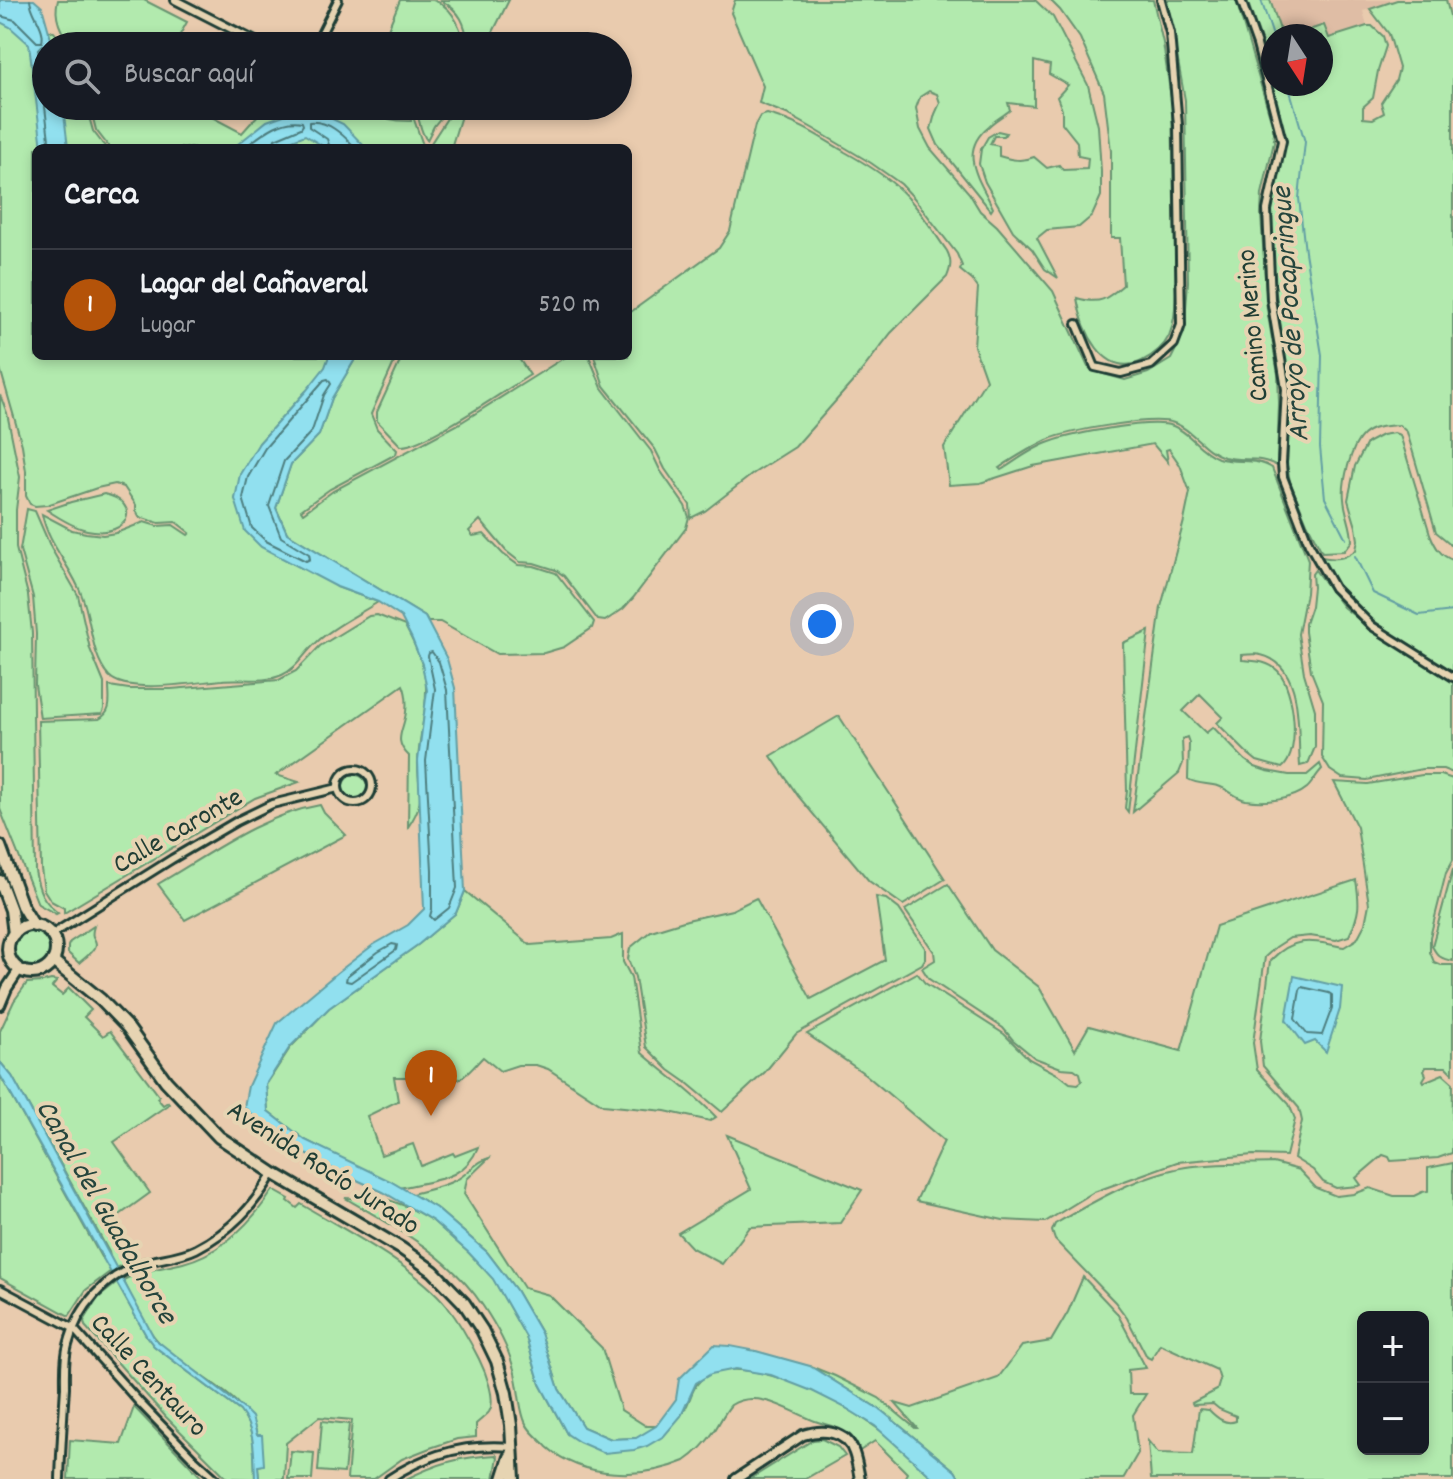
<!DOCTYPE html>
<html lang="es">
<meta charset="utf-8">
<style>
body{margin:0;font-family:Dekko,sans-serif;background:#20242c;color:#f1f3f6}
.controls{position:absolute;right:24px;bottom:24px;display:grid;overflow:hidden;border-radius:12px;box-shadow:0 4px 12px #0003}
.controls button{width:72px;height:72px;display:grid;place-items:center;padding:0;border:0;border-bottom:2px solid #363941;background:#171b24;color:#f1f3f6;font:40px sans-serif}
.compass{position:absolute;left:1261px;top:24px;width:72px;height:72px;border-radius:50%;background:#171b24;box-shadow:0 4px 12px #0003;rotate:168deg}
.you{position:absolute;left:822px;top:624px;width:28px;height:28px;margin:-20px;border:6px solid #fff;border-radius:50%;background:#1a73e8;box-shadow:0 0 0 12px #1a73e833}
.badge{display:grid;place-items:center;width:52px;height:52px;border-radius:50%;background:#b45309;color:#fff;font-size:26px;font-weight:700}
.pin{position:absolute;translate:-50% -66px;filter:drop-shadow(0 2px 4px #0008)}
.pin::after{content:'';position:absolute;top:42px;width:28px;height:24px;background:inherit;clip-path:polygon(0 0,100% 0,50% 100%)}
.list{margin:0;padding:0;list-style:none}
h2{display:flex;justify-content:space-between;align-items:center;height:104px;margin:0;padding:0 32px;font-size:34px}
h2 small{font-size:26px;font-weight:400;color:#9ea1a6}
.list li{display:grid;grid-template-columns:52px 1fr auto;gap:24px;align-items:center;box-sizing:border-box;height:112px;padding:0 32px;border-top:2px solid #363941}
.list b{display:block;font-size:30px;white-space:nowrap}
.list p{margin:0;font-size:26px;white-space:nowrap;color:#9ea1a6}
.list em{font-size:26px;font-style:normal;color:#9ea1a6}
.icon{flex:none;width:44px;height:44px;fill:none;stroke:currentColor;stroke-width:2;stroke-linecap:round;stroke-linejoin:round}
.map{position:relative;flex:none;width:1453px;height:1479px;overflow:hidden}
.search{position:absolute;background:#171b24;box-shadow:0 4px 12px #0003;left:32px;top:32px;width:600px;height:88px;display:flex;align-items:center;gap:20px;box-sizing:border-box;padding:0 28px;border-radius:44px;color:#9ea1a6;font-size:30px}
.panel{position:absolute;background:#171b24;box-shadow:0 4px 12px #0003;left:32px;top:144px;width:600px;height:216px;border-radius:12px}
.map>svg:first-child{display:block}
.built{fill:#dfbda5}
.green{fill:#b2eaae;stroke:#689471;stroke-width:2;fill-rule:evenodd}
.water{fill:#91e0ef;stroke:#639fa4;stroke-width:2}
.lines{fill:none;stroke-linecap:round;stroke-linejoin:round}
.shore{stroke:#4d7e7f;stroke-width:2}
.stream{stroke:#639fa4;stroke-width:2}
.minor-casing{stroke:#1f3d34;stroke-width:12}
.tertiary-casing{stroke:#1f3d34;stroke-width:14}
.primary-casing{stroke:#1f3d34;stroke-width:16}
.minor{stroke:#e6d4b2;stroke-width:6}
.tertiary{stroke:#e6d4b2;stroke-width:8}
.primary{stroke:#e6d4b2;stroke-width:10}
.labels{text-anchor:middle;dominant-baseline:central;stroke-width:8;stroke-linejoin:round;paint-order:stroke}
.street-label{font-size:28px;fill:#1f3d34;stroke:#e6d4b2}
.water-label{font-size:30px;font-style:italic;fill:#25453d;stroke:#e6d4b2}
</style>
<div class="map">
<svg width="1453" height="1479" viewBox="0 0 1453 1479">
<rect width="100%" height="100%" fill="#e9cbae"/>
<filter id="ink" filterUnits="userSpaceOnUse"><feTurbulence type="fractalNoise" baseFrequency=".0125" numOctaves="2"/><feDisplacementMap in="SourceGraphic" scale="16" xChannelSelector="R" yChannelSelector="G"/><feConvolveMatrix kernelMatrix="1 2 1 2 8 2 1 2 1" color-interpolation-filters="sRGB"/></filter>
<g filter="url(#ink)">
<!-- built -->
<path class="built" d="M 1270,0 L 1397,0 L 1363,11 L 1367,26 L 1328,38 L 1323,25 L 1291,36 L 1282,36 Z"/>
<!-- green -->
<g class="green">
<path d="M 58,0 L 144,0 L 187,22 L 176,42 L 177,46 L 71,46 C 61,32 53,17 58,0 Z"/>
<path d="M 400,0 C 410,0 423,0 433,0 C 453,6 461,28 465,46 L 386,46 L 383,41 Z"/>
<path d="M 440,0 L 509,0 L 486,46 L 469,46 C 465,23 461,11 440,0 Z"/>
<path d="M 735,0 L 1035,0 L 1053,17 L 1088,85 L 1098,126 L 1101,171 L 1101,196 L 1092,216 L 1079,227 L 1047,230 L 1037,238 L 1058,278 L 1045,269 L 1032,249 L 1013,231 L 985,182 L 979,164 L 981,149 L 988,137 L 998,131 L 1006,133 L 1004,136 L 994,136 L 990,144 L 999,146 L 999,156 C 1012,160 1022,162 1034,157 L 1047,168 L 1059,165 L 1063,170 L 1087,169 L 1088,158 L 1078,156 L 1077,142 L 1062,123 L 1062,110 L 1057,97 L 1068,85 L 1049,74 L 1050,65 L 1034,61 L 1034,106 L 1008,103 L 1010,110 C 1003,116 995,120 989,126 C 957,152 979,179 993,208 L 991,211 L 938,145 L 931,129 L 935,114 L 940,103 L 937,94 L 929,91 L 920,97 L 916,108 L 920,129 L 930,148 L 969,193 L 980,211 L 997,226 L 1053,291 L 1088,367 L 1100,373 L 1125,380 L 1148,373 L 1171,359 L 1184,333 L 1188,282 L 1185,100 L 1167,0 L 1236,0 L 1273,127 L 1274,142 L 1262,194 L 1261,214 L 1267,309 L 1278,374 L 1279,403 L 1277,466 C 1260,455 1242,462 1224,457 C 1202,450 1194,430 1174,423 C 1153,415 1068,431 1047,440 C 1030,448 1014,458 999,468 L 1001,470 C 1016,461 1032,448 1050,442 C 1072,434 1151,418 1173,426 C 1191,433 1198,450 1218,458 C 1236,464 1256,457 1272,468 L 1308,560 L 1306,593 L 1298,634 L 1304,673 L 1315,710 L 1315,747 L 1308,764 L 1300,766 C 1297,732 1305,665 1261,655 C 1256,653 1248,655 1242,655 L 1242,660 C 1255,661 1268,661 1278,671 C 1294,688 1302,752 1282,768 L 1257,761 L 1247,753 L 1217,723 L 1223,717 L 1200,694 L 1183,711 L 1206,733 L 1213,727 L 1245,760 L 1255,767 L 1267,771 L 1289,775 L 1307,775 L 1320,764 L 1322,769 C 1316,775 1312,784 1307,788 C 1293,800 1264,803 1246,800 C 1236,798 1228,789 1218,786 C 1207,783 1198,785 1188,779 L 1189,743 L 1187,737 L 1182,739 L 1183,763 L 1179,773 L 1133,812 L 1161,607 L 1184,521 L 1190,492 L 1180,465 L 1169,449 L 1166,450 L 1168,462 L 1153,444 L 1033,466 L 980,483 L 949,485 L 944,447 L 986,380 L 974,346 L 978,288 L 972,280 L 960,270 L 962,266 L 957,254 L 914,198 L 901,184 L 871,163 L 814,129 L 789,115 L 759,103 L 763,86 L 731,13 Z"/>
<path d="M 1050,0 L 1153,0 L 1163,43 L 1172,105 L 1176,293 C 1175,307 1175,322 1169,336 C 1163,348 1154,355 1142,361 C 1103,379 1082,329 1077,298 C 1100,305 1107,299 1123,285 L 1120,238 L 1111,238 L 1111,151 L 1104,93 L 1080,38 L 1060,10 Z"/>
<path d="M 1247,0 L 1270,0 L 1282,36 L 1273,36 L 1273,84 L 1321,84 L 1321,36 L 1291,36 L 1324,25 L 1329,38 L 1367,26 L 1372,26 L 1383,36 L 1386,46 L 1378,71 L 1373,98 L 1363,107 L 1363,118 L 1373,119 L 1384,113 L 1381,103 L 1396,80 L 1399,68 L 1389,34 L 1370,9 L 1397,0 L 1446,0 L 1453,28 L 1453,546 L 1436,532 L 1407,432 L 1399,425 C 1387,426 1373,426 1363,435 C 1351,446 1342,482 1344,499 C 1345,514 1352,526 1352,541 L 1344,551 L 1322,552 L 1307,523 L 1290,482 L 1287,465 L 1290,390 L 1275,287 L 1271,228 L 1273,196 L 1282,165 L 1285,143 L 1264,49 Z"/>
<path d="M 0,16 L 54,32 L 65,46 L 46,46 L 46,106 L 86,106 L 93,131 L 106,148 L 36,148 L 36,356 L 343,356 L 334,369 L 306,391 L 259,443 L 235,499 L 337,587 L 378,602 C 361,613 331,628 317,642 C 304,653 298,668 282,675 C 265,683 240,678 222,680 C 197,682 127,695 109,676 C 90,654 92,621 82,596 C 72,567 48,545 42,514 L 72,530 L 86,533 L 103,535 L 116,533 L 144,522 L 157,526 L 173,525 L 188,535 L 190,533 L 176,522 L 159,523 L 139,517 L 136,511 L 136,505 L 124,487 L 115,484 L 97,488 L 47,505 L 35,506 L 30,504 L 26,496 L 26,471 L 22,445 L 0,368 Z"/>
<path d="M 90,106 L 191,106 L 242,133 L 266,106 L 354,106 L 356,107 L 354,110 L 360,113 L 363,110 C 380,118 393,121 411,121 L 411,111 L 424,148 L 110,148 L 96,130 Z"/>
<path d="M 413,106 L 450,106 L 434,126 L 427,140 C 418,130 421,116 413,106 Z"/>
<path d="M 455,106 L 464,106 L 451,148 L 432,147 L 431,143 Z"/>
<path d="M 767,114 C 796,121 820,137 845,152 C 863,162 882,173 897,187 C 917,204 932,230 947,251 C 952,261 951,267 947,277 L 891,333 L 856,378 L 795,447 L 754,473 L 705,511 L 691,518 L 690,505 L 665,469 L 655,449 L 604,386 L 594,356 L 628,356 L 628,314 L 719,248 L 730,231 L 755,125 L 760,116 Z"/>
<path d="M 357,356 L 397,356 L 371,414 L 377,429 L 397,450 L 396,454 L 330,489 L 301,510 L 303,513 L 333,491 L 457,425 L 562,359 L 568,356 L 589,356 L 602,388 L 651,451 L 660,470 L 685,506 L 689,517 L 686,528 L 633,598 L 623,609 L 605,621 L 598,620 L 564,576 L 556,570 L 534,563 L 520,562 L 506,551 L 480,520 L 469,531 L 473,536 L 484,534 L 503,554 L 518,565 L 534,566 L 556,573 L 594,622 L 592,628 L 564,647 L 544,653 L 497,654 L 440,622 L 428,622 L 425,617 L 287,533 L 276,508 L 291,464 L 319,435 L 332,398 Z"/>
<path d="M 401,356 L 517,356 L 530,375 C 507,389 422,448 401,446 L 377,421 L 377,412 L 399,364 Z"/>
<path d="M 0,395 L 7,413 L 20,477 L 16,510 L 16,548 L 28,595 L 32,633 L 35,871 C 39,891 42,900 58,913 L 56,914 L 38,904 L 0,809 Z"/>
<path d="M 1394,433 L 1400,435 L 1430,534 C 1435,546 1440,556 1453,560 L 1453,671 C 1414,646 1359,619 1333,580 C 1329,573 1325,565 1321,557 C 1336,560 1344,559 1356,550 L 1358,540 L 1356,527 L 1348,500 L 1355,466 L 1367,443 L 1382,435 Z"/>
<path d="M 104,494 C 142,502 131,539 87,530 C 73,527 59,518 47,510 L 71,502 Z"/>
<path d="M 27,509 L 35,511 L 51,548 L 78,595 L 90,649 L 104,683 L 104,709 L 102,714 L 40,718 L 35,685 L 36,634 L 33,597 L 20,550 Z"/>
<path d="M 1315,570 L 1343,607 L 1376,633 L 1453,682 L 1453,773 L 1443,769 L 1422,769 L 1367,780 L 1342,778 L 1330,770 L 1322,757 L 1323,701 L 1311,671 L 1305,632 L 1305,624 L 1311,606 L 1313,587 L 1312,574 Z"/>
<path d="M 377,615 L 405,626 C 415,645 427,669 426,691 C 426,714 419,737 418,761 C 417,791 428,798 408,827 L 409,756 C 392,740 404,731 406,712 C 407,703 406,692 403,685 L 276,775 L 299,782 L 255,798 L 64,913 L 64,908 L 51,901 L 44,890 L 41,869 L 38,721 L 99,719 C 113,712 109,699 109,686 L 129,689 L 171,689 L 279,680 L 296,671 L 320,646 L 369,616 Z"/>
<path d="M 1149,631 L 1128,812 L 1125,808 L 1127,791 L 1123,643 Z"/>
<path d="M 839,716 L 945,879 L 903,905 L 869,881 L 798,796 L 771,756 Z"/>
<path d="M 1422,775 L 1441,775 L 1453,779 L 1453,860 L 1446,873 L 1430,937 L 1430,952 L 1434,962 L 1441,965 L 1453,965 L 1453,1074 L 1446,1067 L 1426,1067 L 1424,1071 L 1426,1075 L 1423,1080 L 1424,1082 L 1443,1074 L 1453,1083 L 1452,1153 L 1438,1158 L 1391,1161 L 1389,1157 L 1383,1155 L 1356,1178 L 1361,1185 L 1359,1186 L 1336,1188 L 1323,1182 L 1313,1170 L 1294,1158 L 1302,1121 L 1299,1108 L 1263,1066 L 1260,1041 L 1270,961 C 1295,935 1311,941 1344,947 L 1357,939 L 1365,924 L 1369,904 L 1357,827 L 1334,782 L 1368,784 Z"/>
<circle cx="355" cy="787" r="12"/>
<path d="M 320,805 L 324,813 L 346,835 L 185,920 L 158,884 C 210,854 259,816 320,805 Z"/>
<path d="M 1453,869 L 1453,961 C 1441,959 1437,956 1432,946 Z"/>
<path d="M 1356,880 C 1360,904 1360,913 1349,936 L 1336,940 L 1310,936 L 1290,938 L 1276,947 L 1265,957 L 1253,1043 L 1257,1070 L 1289,1104 L 1295,1119 L 1286,1156 L 1253,1155 L 1177,1162 L 1094,1192 L 1045,1222 L 1003,1220 L 916,1201 L 944,1141 L 865,1074 L 807,1034 L 917,973 L 925,983 L 1004,1034 L 1029,1059 L 1061,1076 L 1070,1083 L 1078,1084 L 1082,1081 L 1080,1073 L 1074,1069 L 1061,1068 L 1035,1058 L 1013,1040 L 1003,1028 L 929,979 L 922,968 L 935,960 L 934,952 L 905,910 L 948,884 L 992,950 L 1039,987 L 1075,1050 L 1089,1026 L 1181,1051 L 1216,926 Z"/>
<path d="M 465,891 L 530,945 L 611,939 L 623,934 L 623,962 L 631,977 L 642,1053 C 666,1074 694,1093 716,1117 L 710,1121 L 665,1111 L 603,1105 L 548,1069 L 536,1065 L 518,1065 L 500,1071 L 483,1057 C 477,1063 471,1071 464,1076 C 449,1088 426,1069 406,1072 L 407,1077 L 394,1077 L 398,1101 L 367,1116 L 381,1155 L 413,1144 L 421,1166 L 453,1153 L 455,1156 L 478,1147 C 465,1181 432,1180 400,1188 L 305,1140 L 268,1111 L 266,1085 L 290,1048 L 329,1008 L 419,944 L 456,913 Z"/>
<path d="M 876,897 L 886,899 L 899,909 L 925,948 L 925,959 L 922,964 L 796,1034 L 765,1072 L 722,1112 L 686,1082 L 669,1070 L 646,1047 L 635,977 L 628,959 L 630,948 L 651,931 L 687,920 L 732,910 L 756,898 L 811,999 L 885,960 Z"/>
<path d="M 94,926 C 90,939 95,936 96,944 C 96,951 84,958 79,963 L 68,953 L 68,946 L 70,942 Z"/>
<circle cx="32" cy="949" r="18"/>
<path d="M 51,980 L 57,981 L 52,987 L 62,995 L 69,988 L 91,1010 L 84,1017 L 103,1036 L 110,1031 L 159,1096 L 157,1098 L 163,1105 L 168,1102 L 169,1104 L 114,1142 L 150,1193 L 110,1222 L 132,1260 L 116,1268 L 110,1257 L 109,1252 L 12,1076 L 0,1062 L 0,1031 L 14,1001 L 27,983 L 43,982 Z"/>
<path d="M 0,1075 L 101,1257 L 106,1261 L 111,1271 L 86,1290 L 69,1316 L 0,1278 Z"/>
<path d="M 727,1135 L 862,1190 L 840,1223 L 750,1227 L 722,1264 L 692,1248 L 678,1233 L 751,1189 Z"/>
<path d="M 489,1158 L 467,1179 L 464,1194 L 524,1288 L 549,1295 L 602,1348 L 621,1410 L 646,1426 L 657,1426 L 637,1438 L 611,1439 L 583,1427 L 559,1389 L 541,1333 L 516,1290 L 487,1252 L 436,1208 L 412,1194 C 427,1190 442,1187 456,1180 C 468,1174 476,1161 489,1158 Z"/>
<path d="M 1273,1163 L 1299,1170 L 1316,1188 L 1336,1196 L 1354,1194 L 1370,1188 L 1394,1196 L 1414,1196 L 1422,1192 L 1428,1191 L 1428,1168 L 1453,1163 L 1453,1479 L 1151,1479 L 1148,1441 L 1158,1453 L 1193,1454 L 1199,1409 L 1209,1410 C 1217,1418 1225,1425 1236,1421 L 1236,1416 L 1219,1409 L 1213,1404 L 1193,1405 L 1192,1403 L 1217,1390 L 1220,1380 L 1217,1370 L 1160,1344 L 1151,1359 L 1147,1357 L 1127,1318 L 1115,1302 L 1055,1240 L 1052,1231 L 1055,1224 C 1094,1201 1141,1174 1186,1167 C 1212,1163 1246,1164 1273,1163 ZM 1363,1317 L 1423,1317 L 1423,1449 L 1363,1449 Z"/>
<path d="M 273,1190 L 289,1199 L 288,1201 L 297,1208 L 301,1204 C 346,1231 415,1266 447,1306 C 460,1323 470,1341 479,1359 C 485,1371 497,1400 489,1412 C 486,1416 480,1420 476,1424 L 476,1437 L 457,1439 L 430,1448 L 402,1459 L 374,1479 L 347,1479 L 352,1420 L 319,1417 L 286,1443 L 284,1479 L 259,1479 L 258,1466 L 263,1465 L 261,1435 L 257,1435 C 250,1395 181,1370 156,1339 C 142,1322 133,1299 123,1280 C 142,1270 162,1268 183,1263 C 222,1253 251,1223 273,1190 Z"/>
<path d="M 345,1198 L 389,1200 L 408,1207 L 433,1221 L 469,1253 L 493,1278 L 526,1337 L 540,1384 L 567,1434 L 634,1450 C 649,1440 666,1430 679,1417 C 693,1404 688,1384 710,1374 C 753,1356 839,1400 874,1426 C 896,1441 914,1461 934,1479 L 904,1479 L 907,1473 L 875,1441 L 858,1452 C 855,1443 852,1437 844,1432 C 835,1425 825,1425 815,1421 C 790,1411 757,1388 731,1405 C 724,1413 720,1422 715,1430 C 707,1442 697,1453 685,1461 C 643,1479 583,1479 547,1447 C 540,1439 527,1430 524,1419 C 518,1402 519,1383 513,1366 C 507,1345 495,1324 483,1306 C 450,1256 396,1227 345,1198 Z"/>
<path d="M 1083,1277 L 1117,1313 L 1146,1368 L 1128,1370 L 1129,1394 L 1146,1394 L 1133,1415 L 1138,1453 L 1123,1479 L 960,1479 L 955,1471 L 882,1411 L 810,1366 L 835,1376 L 879,1398 L 915,1428 L 917,1428 L 895,1403 L 912,1408 L 998,1378 L 1022,1346 L 1051,1341 L 1068,1312 Z"/>
<path d="M 117,1283 L 147,1337 L 154,1346 L 240,1411 C 256,1431 254,1455 255,1479 L 227,1478 L 166,1417 L 85,1326 L 84,1321 L 98,1298 Z"/>
<path d="M 134,1407 L 203,1479 L 68,1479 L 70,1440 L 121,1444 Z"/>
<path d="M 322,1421 L 349,1424 L 344,1473 L 318,1471 Z"/>
<path d="M 822,1439 L 838,1447 L 845,1456 L 805,1479 L 750,1479 L 813,1440 Z"/>
<path d="M 291,1451 L 314,1453 L 312,1479 L 288,1479 Z"/>
<path d="M 496,1455 L 498,1457 L 494,1479 L 406,1479 C 439,1463 459,1457 496,1455 Z"/>
</g>
<!-- water -->
<g class="water">
<path d="M 0,0 L 34,0 L 42,7 L 53,46 L 46,46 L 46,106 L 63,106 L 68,148 L 42,148 L 29,44 L 10,27 L 0,22 Z"/>
<path d="M 292,112 L 320,113 L 343,124 L 366,148 L 326,148 L 305,135 L 272,148 L 233,148 L 267,121 Z"/>
<path d="M 329,356 L 357,356 L 332,398 L 319,435 L 291,464 L 276,508 L 287,533 L 425,617 L 447,659 L 455,688 L 465,891 L 456,913 L 419,944 L 329,1008 L 290,1047 L 266,1084 L 268,1111 L 305,1140 L 390,1181 L 436,1208 L 487,1252 L 516,1290 L 541,1333 L 559,1389 L 583,1427 L 611,1439 L 636,1438 L 656,1426 L 676,1399 L 679,1379 L 714,1345 L 730,1346 L 756,1351 L 810,1366 L 882,1411 L 955,1471 L 960,1479 L 934,1479 L 875,1426 L 846,1408 L 812,1391 L 771,1375 L 736,1369 L 711,1374 L 696,1383 L 681,1416 L 664,1436 L 647,1446 L 634,1450 L 604,1453 L 579,1442 L 567,1434 L 540,1384 L 526,1337 L 493,1279 L 469,1253 L 433,1221 L 383,1192 L 331,1168 L 276,1137 L 244,1107 L 248,1086 L 277,1023 L 338,972 L 373,945 L 408,925 L 424,909 L 418,761 L 427,690 L 422,664 L 412,639 L 401,617 L 378,602 L 337,587 L 261,547 L 245,531 L 235,499 L 240,474 L 259,443 L 306,391 L 325,367 Z"/>
<path d="M 1294,976 L 1342,987 L 1340,1009 L 1326,1052 L 1315,1041 L 1305,1045 L 1286,1020 Z"/>
<path d="M 0,1062 L 12,1076 L 155,1339 L 244,1409 L 252,1417 L 257,1435 L 262,1435 L 264,1465 L 258,1466 L 259,1479 L 255,1479 C 254,1455 256,1431 240,1411 L 154,1346 L 147,1337 L 0,1075 Z"/>
</g>
<g class="lines">
<!-- shore -->
<g class="shore">
<path d="M 0,16 L 15,20 L 37,42 L 42,42 C 46,28 31,14 30,0"/>
<path d="M 46,48 L 42,45 L 38,49 L 50,148"/>
<path d="M 244,148 C 260,136 281,117 302,122 L 303,125 L 301,128 L 275,139 L 272,148"/>
<path d="M 330,148 L 327,139 L 309,127 L 309,122 C 329,120 343,135 356,148"/>
<path d="M 328,379 L 331,384 L 324,395 L 312,431 L 284,461 L 269,506 L 281,537 L 309,554 L 310,559 L 306,561 L 266,541 L 252,528 L 243,498 L 248,477 L 265,448 L 324,380 Z"/>
<path d="M 432,652 L 439,662 L 447,690 L 457,888 L 449,908 L 434,920 L 430,916 L 432,909 L 432,870 L 426,761 L 435,689 L 428,656 L 429,653 Z"/>
<path d="M 392,944 L 397,945 L 396,950 L 351,982 L 346,981 L 347,976 L 378,952 Z"/>
<path d="M 1302,987 L 1329,993 L 1332,995 L 1332,1008 L 1322,1035 L 1307,1034 L 1295,1019 L 1300,990 Z"/>
</g>
<!-- stream -->
<g class="stream">
<path d="M 1261,0 L 1273,36"/>
<path d="M 1288,84 L 1305,142 L 1299,198 L 1305,252 L 1322,355 L 1320,447 L 1325,498 L 1346,539"/>
<path d="M 1355,556 L 1373,593 L 1419,615 L 1453,611"/>
</g>
<defs>
<g id="minor">
<path d="M 175,0 L 265,46"/>
<path d="M 1241,0 L 1257,45 L 1282,141 L 1267,210 L 1271,299 L 1286,389 L 1282,463 L 1283,477 L 1309,544 L 1334,588 L 1372,626 L 1453,677"/>
<path d="M 315,46 L 338,0"/>
<path d="M 386,106 L 392,108 L 410,109"/>
<path d="M 1077,324 L 1095,367 L 1121,373 L 1151,365 L 1174,344 L 1181,325 L 1178,125 L 1170,33 L 1161,0"/>
<circle cx="355" cy="786" r="17"/>
<path d="M 51,935 L 172,859 L 237,821 L 272,804 L 338,788"/>
<path d="M 0,1289 L 73,1328 L 140,1403 L 195,1460 L 216,1479"/>
<path d="M 60,1479 C 61,1448 63,1418 65,1387 C 65,1373 64,1358 68,1345 C 78,1306 105,1276 143,1263 C 161,1258 180,1257 196,1249 C 231,1231 254,1206 273,1173"/>
<path d="M 389,1479 C 426,1454 467,1443 512,1447"/>
</g>
<g id="tertiary">
<path d="M 0,1005 L 7,988 L 19,970"/>
<path d="M 736,1479 L 803,1435 C 822,1429 847,1430 854,1453 C 857,1461 858,1470 860,1479"/>
</g>
<g id="primary">
<path d="M 0,846 L 22,906 L 34,926"/>
<path d="M 0,881 L 11,910 L 14,934"/>
<circle cx="32" cy="949" r="24"/>
<path d="M 53,961 L 101,1000 L 128,1028 L 166,1081 L 219,1137 L 273,1173 L 402,1249 L 433,1271 L 464,1303 L 482,1330 L 497,1361 L 506,1393 L 511,1425 L 514,1479"/>
<path d="M 503,1479 L 510,1457"/>
</g>
</defs>
<!-- minor casing -->
<use href="#minor" class="minor-casing"/>
<!-- tertiary casing -->
<use href="#tertiary" class="tertiary-casing"/>
<!-- primary casing -->
<use href="#primary" class="primary-casing"/>
<!-- minor -->
<use href="#minor" class="minor"/>
<!-- tertiary -->
<use href="#tertiary" class="tertiary"/>
<!-- primary -->
<use href="#primary" class="primary"/>
</g>
</g>
<g class="labels">
<!-- street labels -->
<g class="street-label">
<text transform="translate(1255 325) rotate(-95)">Camino Merino</text>
<text transform="translate(179 833) rotate(-30)">Calle Caronte</text>
<text transform="translate(322 1170) rotate(33)">Avenida Rocío Jurado</text>
<text transform="translate(147 1377) rotate(47)">Calle Centauro</text>
</g>
<!-- water labels -->
<g class="water-label">
<text transform="translate(1293 314) rotate(-94)">Arroyo de Pocapringue</text>
<text transform="translate(104 1213) rotate(60)">Canal del Guadalhorce</text>
</g>
</g>
</svg>
<div class="controls">
<button>+</button>
<button>−</button>
</div>
<svg class="compass" viewBox="-18 -18 36 36"><path d="M0-13l5 13h-10z" fill="#e53935"/><path d="M0 13l5-13h-10z" fill="#9ea1a6"/></svg>
<div class="you"></div>
<div class="pin badge" style="left:431px;top:1116px">1</div>
<div class="search"><svg class="icon" aria-label="search" viewBox="0 0 24 24"><circle cx="10" cy="10" r="6"/><path d="M15 15l6 6"/></svg>Buscar aquí</div>
<section class="panel">
<h2>Cerca<small></small></h2>
<ul class="list">
<li><span class="badge">1</span><div><b>Lagar del Cañaveral</b><p>Lugar</p></div><em>520 m</em></li>
</ul>
</section>
</div>
